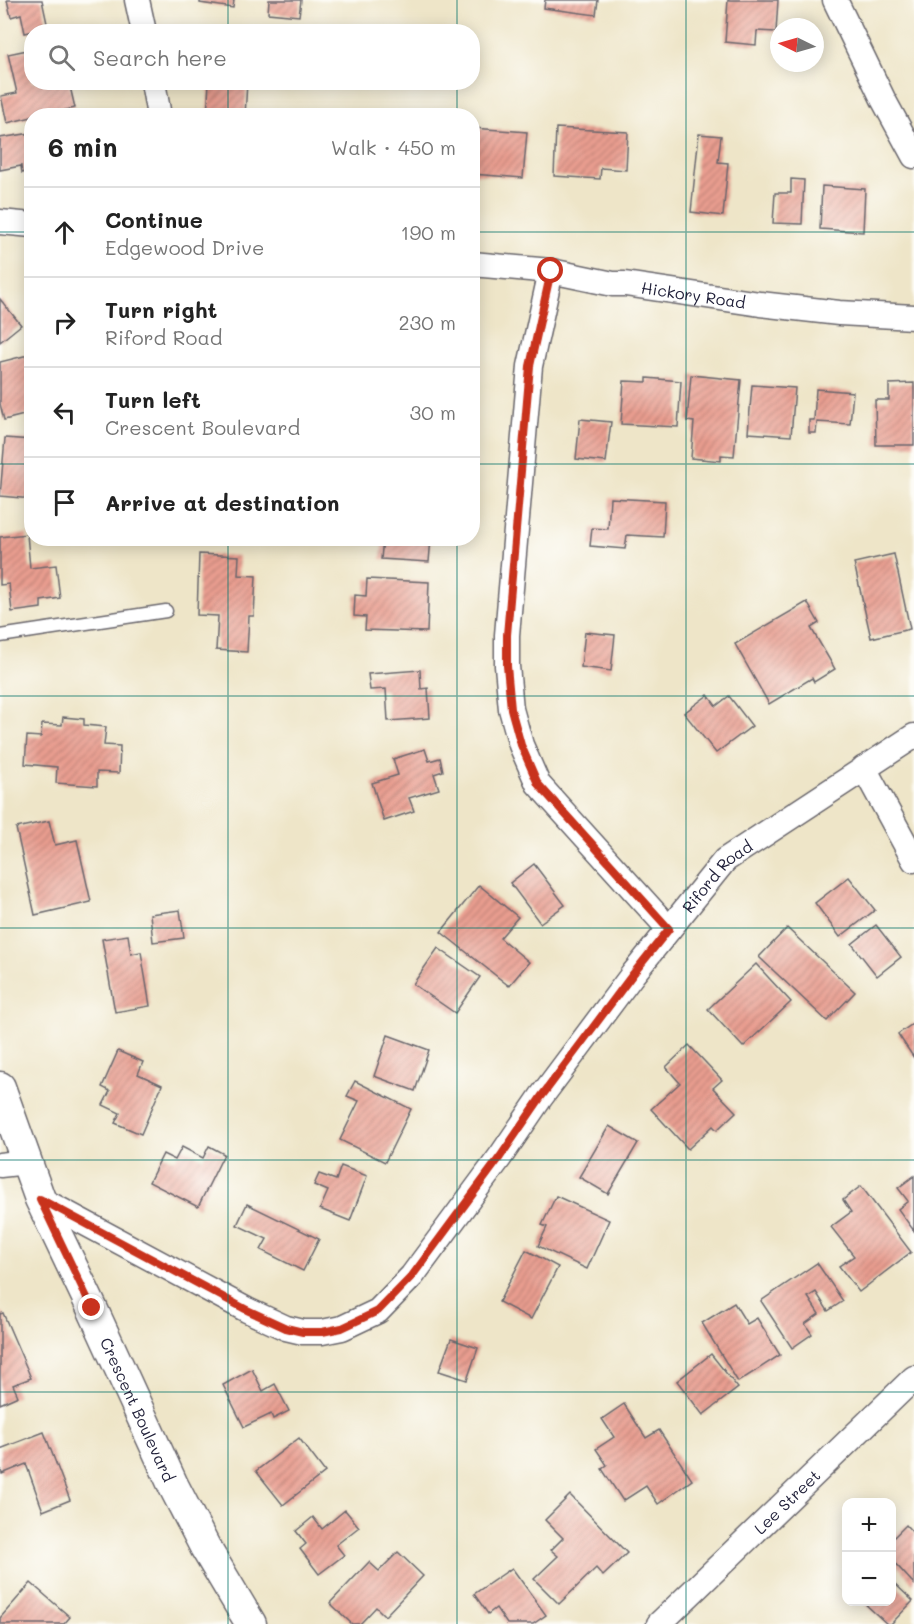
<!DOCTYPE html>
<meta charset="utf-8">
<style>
body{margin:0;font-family:Mali,sans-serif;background:#f2f2f2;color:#222}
.controls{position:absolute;right:18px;bottom:18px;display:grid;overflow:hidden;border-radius:12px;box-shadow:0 3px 15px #0003}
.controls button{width:54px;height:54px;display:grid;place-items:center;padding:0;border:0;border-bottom:2px solid #e0e0e0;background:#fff;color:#222;font:30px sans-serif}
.compass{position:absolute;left:770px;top:18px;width:54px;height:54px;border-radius:50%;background:#fff;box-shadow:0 3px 15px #0003;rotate:275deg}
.stop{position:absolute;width:18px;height:18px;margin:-14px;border:4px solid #c8321e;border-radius:50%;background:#fff}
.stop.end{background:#c8321e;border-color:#fff;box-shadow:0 2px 6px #0008}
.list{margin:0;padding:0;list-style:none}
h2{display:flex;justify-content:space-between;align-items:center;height:78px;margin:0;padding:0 24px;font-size:26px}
h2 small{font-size:20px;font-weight:400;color:#767676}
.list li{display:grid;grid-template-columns:39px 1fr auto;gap:18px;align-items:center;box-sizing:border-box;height:90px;padding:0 24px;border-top:2px solid #e0e0e0}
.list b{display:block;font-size:22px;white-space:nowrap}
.list p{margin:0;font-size:20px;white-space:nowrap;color:#767676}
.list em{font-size:20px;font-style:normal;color:#767676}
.icon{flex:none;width:33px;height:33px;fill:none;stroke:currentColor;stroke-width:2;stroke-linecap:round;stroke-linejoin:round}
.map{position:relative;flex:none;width:914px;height:1624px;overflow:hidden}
.search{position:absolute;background:#fff;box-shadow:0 3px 15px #0003;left:24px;top:24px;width:456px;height:66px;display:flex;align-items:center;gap:15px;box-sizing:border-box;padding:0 21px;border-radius:24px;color:#767676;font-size:22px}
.panel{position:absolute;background:#fff;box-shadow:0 3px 15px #0003;left:24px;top:108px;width:456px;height:438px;border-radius:24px}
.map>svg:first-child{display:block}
.building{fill:url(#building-hatch)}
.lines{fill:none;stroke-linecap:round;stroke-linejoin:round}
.service-casing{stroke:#69666c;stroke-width:15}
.minor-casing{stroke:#69666c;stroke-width:27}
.tertiary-casing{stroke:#69666c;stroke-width:33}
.service{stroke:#fff;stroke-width:12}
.minor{stroke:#fff;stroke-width:24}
.tertiary{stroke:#fff;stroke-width:30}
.route{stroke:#c8321e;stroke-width:8}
.grid{fill:none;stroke:#0f766e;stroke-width:1.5;stroke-opacity:0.55}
.labels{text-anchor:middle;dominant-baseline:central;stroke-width:4.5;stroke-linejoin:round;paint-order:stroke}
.street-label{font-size:16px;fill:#22223b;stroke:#fdfcf7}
</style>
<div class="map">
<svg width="914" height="1624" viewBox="0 0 914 1624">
<defs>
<pattern id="building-hatch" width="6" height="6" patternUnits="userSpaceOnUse" patternTransform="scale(1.5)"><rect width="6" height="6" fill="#e99d8f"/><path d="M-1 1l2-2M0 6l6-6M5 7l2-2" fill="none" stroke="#bc8076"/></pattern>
</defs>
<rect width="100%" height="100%" fill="#fdfcf7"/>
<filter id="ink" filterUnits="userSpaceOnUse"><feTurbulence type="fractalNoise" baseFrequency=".0167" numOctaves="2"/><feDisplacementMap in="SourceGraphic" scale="12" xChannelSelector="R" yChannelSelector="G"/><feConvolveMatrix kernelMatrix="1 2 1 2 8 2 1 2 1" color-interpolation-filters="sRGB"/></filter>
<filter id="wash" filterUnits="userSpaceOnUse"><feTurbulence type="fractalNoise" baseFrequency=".008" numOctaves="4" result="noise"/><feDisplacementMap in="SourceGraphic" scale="24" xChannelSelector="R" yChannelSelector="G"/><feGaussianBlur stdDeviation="1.35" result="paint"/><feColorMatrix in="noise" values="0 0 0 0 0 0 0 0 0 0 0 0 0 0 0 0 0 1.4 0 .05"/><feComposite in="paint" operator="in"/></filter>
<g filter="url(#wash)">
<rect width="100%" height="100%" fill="#eee5c8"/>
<g id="blocks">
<!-- building -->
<g class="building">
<path d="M 7,0 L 42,0 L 48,28 L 25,33 L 21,14 L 11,17 Z"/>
<path d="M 200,0 L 234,0 L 233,8 L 200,3 Z"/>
<path d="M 269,0 L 301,0 L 299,16 L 268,13 Z"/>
<path d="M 545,0 L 598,0 L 596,15 L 544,8 Z"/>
<path d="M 728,0 L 778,0 L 776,32 L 757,31 L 756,45 L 725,42 Z"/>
<path d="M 32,49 L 32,82 L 69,82 L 75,108 L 40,116 L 32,116 L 32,117 L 7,123 L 1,96 L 17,93 L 8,54 Z"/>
<path d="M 209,82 L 247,82 L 245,116 L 207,116 Z"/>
<path d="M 313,111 L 351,114 L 351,116 L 313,116 Z"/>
<path d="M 472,128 L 527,132 L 523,178 L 472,174 Z"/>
<path d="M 556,128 L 628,132 L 626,170 L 601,168 L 600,179 L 554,176 Z"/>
<path d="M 32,133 L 32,171 L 22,173 L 21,166 L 0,170 L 0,138 Z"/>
<path d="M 699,134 L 721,136 L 718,162 L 728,163 L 723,216 L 691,212 Z"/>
<path d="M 791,179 L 804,180 L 802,224 L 773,223 L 775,193 L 791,193 Z"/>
<path d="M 822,186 L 865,189 L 863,232 L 820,229 Z"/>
<path d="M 0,299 L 21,325 L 0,342 Z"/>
<path d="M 32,354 L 32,413 L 4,420 L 0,404 L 0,362 Z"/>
<path d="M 691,375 L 741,380 L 734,456 L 721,455 L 721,461 L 691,458 L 694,422 L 687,421 Z"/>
<path d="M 647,378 L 681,381 L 678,427 L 621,424 L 624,381 L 647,382 Z"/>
<path d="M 914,383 L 914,445 L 876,445 L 875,400 L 889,400 L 889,384 Z"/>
<path d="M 752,385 L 795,388 L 791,436 L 748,433 Z"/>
<path d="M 816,389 L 853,392 L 850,424 L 817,422 L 816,433 L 809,433 L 809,420 L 814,420 Z"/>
<path d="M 580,419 L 611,422 L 606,462 L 576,459 Z"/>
<path d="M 5,438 L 32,440 L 32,499 L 0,496 Z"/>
<path d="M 610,498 L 665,501 L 663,537 L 627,535 L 625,549 L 590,546 L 592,528 L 608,529 Z"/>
<path d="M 27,534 L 30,568 L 56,565 L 60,598 L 41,601 L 41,608 L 12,612 L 9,584 L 0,585 L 0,537 Z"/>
<path d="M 383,538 L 431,538 L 429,562 L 381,559 Z"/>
<path d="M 199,554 L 239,556 L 238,575 L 256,576 L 254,616 L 249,616 L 247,652 L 216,650 L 218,616 L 197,615 Z"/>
<path d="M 894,554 L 910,629 L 871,638 L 854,563 Z"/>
<path d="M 367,579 L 429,582 L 427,632 L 365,630 L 366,617 L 354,616 L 355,595 L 366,596 Z"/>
<path d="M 807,602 L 819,623 L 811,628 L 835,669 L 814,682 L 812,678 L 769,704 L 735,644 Z"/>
<path d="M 585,632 L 615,635 L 611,671 L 581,667 Z"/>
<path d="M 420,670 L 421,689 L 428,688 L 430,718 L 388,721 L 386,689 L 370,690 L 368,674 Z"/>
<path d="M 708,695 L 716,706 L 729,696 L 752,726 L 716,753 L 684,713 Z"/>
<path d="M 63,717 L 84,719 L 84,725 L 106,727 L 104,745 L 120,746 L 119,773 L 97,772 L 97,786 L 56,783 L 57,767 L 25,764 L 27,736 L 41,737 L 42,724 L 62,725 Z"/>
<path d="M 425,749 L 429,761 L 440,758 L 443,771 L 434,774 L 439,789 L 409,798 L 414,811 L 384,821 L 372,783 L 398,775 L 393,759 Z"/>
<path d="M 49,821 L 55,845 L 77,840 L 91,902 L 35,915 L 16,828 Z"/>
<path d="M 534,864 L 565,905 L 540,923 L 510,883 Z"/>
<path d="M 849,877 L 875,910 L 840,937 L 815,903 Z"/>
<path d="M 479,885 L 518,917 L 500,938 L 529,962 L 509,986 L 441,932 Z"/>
<path d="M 180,910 L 184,938 L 153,942 L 150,914 Z"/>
<path d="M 876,925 L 901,957 L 877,976 L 852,944 Z"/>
<path d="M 787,928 L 855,992 L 827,1021 L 759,957 Z"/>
<path d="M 128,935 L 131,954 L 141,952 L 150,1006 L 115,1012 L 102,939 Z"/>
<path d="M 438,948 L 480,977 L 455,1013 L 413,984 Z"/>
<path d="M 756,964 L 791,1002 L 743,1047 L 708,1009 Z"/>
<path d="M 914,1023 L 914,1058 L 898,1034 Z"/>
<path d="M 388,1035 L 429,1050 L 415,1091 L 374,1076 Z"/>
<path d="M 689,1045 L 722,1080 L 713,1088 L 736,1112 L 717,1130 L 713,1126 L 688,1149 L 651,1109 L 680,1083 L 666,1067 Z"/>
<path d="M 118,1051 L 143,1062 L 138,1074 L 162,1085 L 141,1134 L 115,1123 L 120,1113 L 103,1105 L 110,1091 L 102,1087 Z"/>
<path d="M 355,1081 L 411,1109 L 385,1162 L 340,1140 L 359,1101 L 347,1096 Z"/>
<path d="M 609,1126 L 638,1143 L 608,1194 L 579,1177 Z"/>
<path d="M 209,1146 L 224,1154 L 198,1207 L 149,1182 L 163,1154 L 175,1160 L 182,1147 L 203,1158 Z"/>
<path d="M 341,1166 L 367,1176 L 350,1221 L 320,1209 L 328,1191 L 314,1185 L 319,1174 L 336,1180 Z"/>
<path d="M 914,1176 L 914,1231 L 898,1209 L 908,1201 L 898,1188 Z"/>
<path d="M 861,1186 L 911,1252 L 859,1292 L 839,1266 L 854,1256 L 831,1227 L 851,1212 L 843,1200 Z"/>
<path d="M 556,1196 L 609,1220 L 587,1269 L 538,1246 L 547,1227 L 542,1225 Z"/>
<path d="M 247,1204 L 319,1239 L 303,1271 L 261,1250 L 267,1239 L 237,1225 Z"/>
<path d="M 526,1250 L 558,1267 L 531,1319 L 499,1302 Z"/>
<path d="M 817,1263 L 843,1301 L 828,1311 L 816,1292 L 808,1297 L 819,1314 L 805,1324 L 812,1334 L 792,1348 L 761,1301 Z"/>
<path d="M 734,1303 L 747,1324 L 757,1318 L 780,1355 L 738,1382 L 702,1323 Z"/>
<path d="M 3,1313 L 31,1378 L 13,1385 L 18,1396 L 0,1404 L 0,1314 Z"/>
<path d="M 451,1339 L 478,1348 L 467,1380 L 439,1371 Z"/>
<path d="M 711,1354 L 738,1388 L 703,1415 L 677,1381 Z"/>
<path d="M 252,1369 L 263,1391 L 275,1384 L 289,1411 L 273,1419 L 271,1414 L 244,1427 L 223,1385 Z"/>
<path d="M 624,1404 L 646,1438 L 659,1430 L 692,1480 L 658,1504 L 646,1486 L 623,1501 L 602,1469 L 607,1465 L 596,1449 L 614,1437 L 602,1419 Z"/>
<path d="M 44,1432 L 70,1500 L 43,1511 L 26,1464 L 2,1474 L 0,1468 L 0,1449 Z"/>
<path d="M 299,1438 L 325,1472 L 283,1505 L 256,1471 Z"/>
<path d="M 570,1495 L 627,1553 L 603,1576 L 596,1568 L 559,1604 L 534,1579 L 558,1556 L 551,1550 L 563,1538 L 545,1520 Z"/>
<path d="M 345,1510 L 359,1527 L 336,1545 L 344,1555 L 319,1574 L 300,1549 L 306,1544 L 296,1531 L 313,1517 L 322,1529 Z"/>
<path d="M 906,1525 L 914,1534 L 914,1584 L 892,1560 L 892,1539 Z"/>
<path d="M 398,1552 L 423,1576 L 385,1616 L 376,1607 L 360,1624 L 352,1624 L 330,1603 L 369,1562 L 379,1571 Z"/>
<path d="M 512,1568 L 546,1615 L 533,1624 L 507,1624 L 496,1608 L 488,1614 L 474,1594 Z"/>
<path d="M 892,1581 L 913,1601 L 891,1624 L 887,1624 L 863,1602 L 892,1602 Z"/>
<path d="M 31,1583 L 70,1617 L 64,1624 L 0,1624 L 0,1618 Z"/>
</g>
</g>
</g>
<g filter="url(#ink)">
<use href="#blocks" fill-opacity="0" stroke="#69666c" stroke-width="1.5"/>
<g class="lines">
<defs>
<path id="service" d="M 0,636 L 166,611"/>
<g id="minor">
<path d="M 137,0 L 144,32"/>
<path d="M 835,0 L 883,99 L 914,156"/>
<path d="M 153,82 L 159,116"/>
<path d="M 0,222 L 32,225"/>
<path id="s1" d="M 472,264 L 551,271 L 613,284 L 625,284 L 760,304 L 839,313 L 914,317"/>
<path d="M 551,271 L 530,366 L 507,635 L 507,666 L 511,709 L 521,745 L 538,784 L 669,929"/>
<path d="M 864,768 L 914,860"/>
<path d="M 0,1165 L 27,1162"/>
<path id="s2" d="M 40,1199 L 247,1310 L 286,1328 L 303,1332 L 322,1332 L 342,1328 L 378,1311 L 412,1276 L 500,1157 L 541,1097 L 633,974 L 725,860 L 914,736"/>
<path id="s3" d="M 659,1624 L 914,1378"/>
</g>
<g id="tertiary">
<path id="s4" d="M 0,1087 L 40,1199 L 92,1308 L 173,1485 L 205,1547 L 251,1624"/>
</g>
</defs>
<!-- service casing -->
<use href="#service" class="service-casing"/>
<!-- minor casing -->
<use href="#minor" class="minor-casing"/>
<!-- tertiary casing -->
<use href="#tertiary" class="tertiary-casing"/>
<!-- service -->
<use href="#service" class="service"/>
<!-- minor -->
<use href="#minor" class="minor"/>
<!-- tertiary -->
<use href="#tertiary" class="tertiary"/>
</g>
</g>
<g class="lines" filter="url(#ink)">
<!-- route -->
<path class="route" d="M 92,1308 L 40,1199 L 247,1310 L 286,1328 L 303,1332 L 322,1332 L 342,1328 L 378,1311 L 412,1276 L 500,1157 L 541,1097 L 633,974 L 669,929 L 538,784 L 521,745 L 511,709 L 507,666 L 507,635 L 530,366 L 551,271"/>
</g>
<!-- grid -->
<path class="grid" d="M 228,0 L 228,32M 457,0 L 457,32M 686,0 L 686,1624M 228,82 L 228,116M 457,82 L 457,116M 0,232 L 32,232M 472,232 L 914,232M 0,464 L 32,464M 472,464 L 914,464M 228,538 L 228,1624M 457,538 L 457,1624M 0,696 L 914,696M 0,928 L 914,928M 0,1160 L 914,1160M 0,1392 L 914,1392"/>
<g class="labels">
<!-- street labels -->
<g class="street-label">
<text stroke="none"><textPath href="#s1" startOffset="224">Hickory Road</textPath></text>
<text stroke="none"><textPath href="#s2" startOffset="927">Riford Road</textPath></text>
<text stroke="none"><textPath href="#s4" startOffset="351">Crescent Boulevard</textPath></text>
<text stroke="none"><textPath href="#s3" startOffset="177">Lee Street</textPath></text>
</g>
</g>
</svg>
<div class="controls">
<button>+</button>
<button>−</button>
</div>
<svg class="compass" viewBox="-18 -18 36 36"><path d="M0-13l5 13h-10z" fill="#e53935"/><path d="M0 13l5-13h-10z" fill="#767676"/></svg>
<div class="stop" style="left:551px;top:271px"></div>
<div class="stop end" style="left:92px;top:1308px"></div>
<div class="search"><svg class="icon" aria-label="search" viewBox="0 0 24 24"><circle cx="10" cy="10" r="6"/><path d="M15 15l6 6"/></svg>Search here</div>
<section class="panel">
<h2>6 min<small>Walk · 450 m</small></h2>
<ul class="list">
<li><svg class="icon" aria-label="ahead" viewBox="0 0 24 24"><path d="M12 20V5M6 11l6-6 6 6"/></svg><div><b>Continue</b><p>Edgewood Drive</p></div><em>190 m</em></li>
<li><svg class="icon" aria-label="right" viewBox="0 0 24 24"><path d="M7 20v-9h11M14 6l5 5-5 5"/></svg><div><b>Turn right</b><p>Riford Road</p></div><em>230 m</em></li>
<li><svg class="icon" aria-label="left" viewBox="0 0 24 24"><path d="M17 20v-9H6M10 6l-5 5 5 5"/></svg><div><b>Turn left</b><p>Crescent Boulevard</p></div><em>30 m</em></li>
<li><svg class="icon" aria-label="arrive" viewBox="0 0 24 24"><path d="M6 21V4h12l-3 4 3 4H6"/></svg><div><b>Arrive at destination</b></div></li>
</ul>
</section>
</div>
